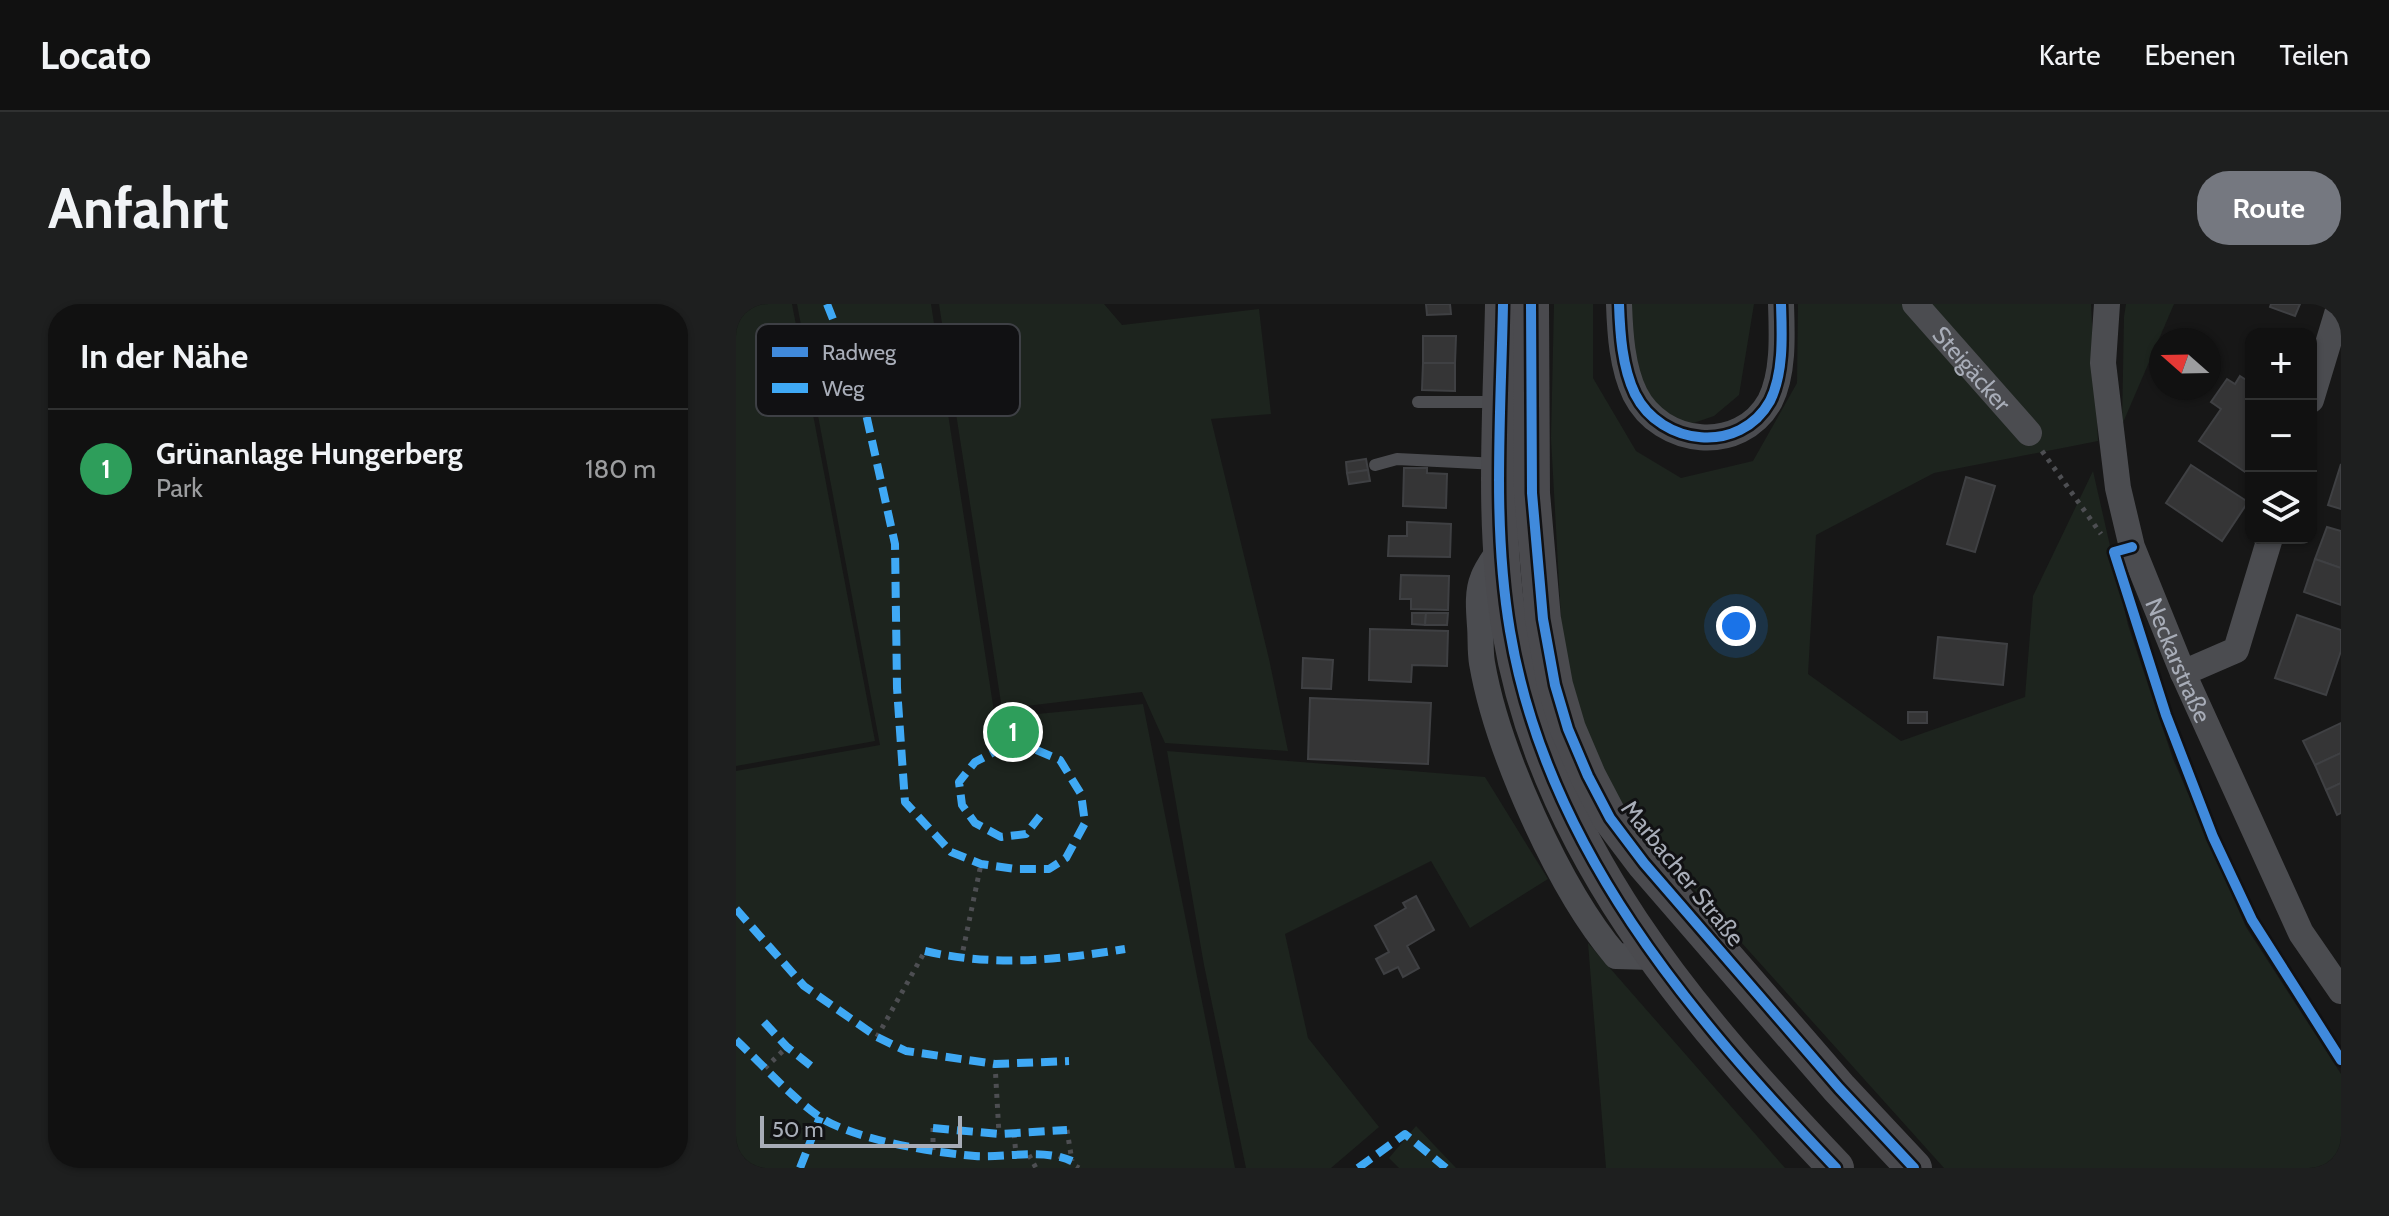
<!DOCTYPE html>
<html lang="de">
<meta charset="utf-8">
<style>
body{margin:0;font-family:Cabin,sans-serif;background:#1e1f1f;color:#f1f3f6}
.controls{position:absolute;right:24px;top:24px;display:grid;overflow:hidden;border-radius:16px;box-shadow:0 2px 6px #0004}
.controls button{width:72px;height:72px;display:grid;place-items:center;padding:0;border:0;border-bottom:2px solid #303131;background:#111;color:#f1f3f6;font:40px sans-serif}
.compass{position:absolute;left:1413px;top:24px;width:72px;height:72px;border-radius:50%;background:#111;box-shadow:0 2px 6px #0004;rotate:290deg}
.scale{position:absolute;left:24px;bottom:20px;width:202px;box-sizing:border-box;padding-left:8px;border:4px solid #a8adb8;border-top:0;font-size:22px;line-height:28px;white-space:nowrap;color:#a8adb8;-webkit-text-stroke:6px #111113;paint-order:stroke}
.you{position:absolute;left:1000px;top:322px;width:28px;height:28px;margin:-20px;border:6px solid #fff;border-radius:50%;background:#1a73e8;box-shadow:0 0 0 12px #1a73e833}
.badge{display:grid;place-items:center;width:52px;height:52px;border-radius:50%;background:#757880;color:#fff;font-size:26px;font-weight:700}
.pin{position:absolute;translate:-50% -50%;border:4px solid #fff;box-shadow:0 2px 8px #0006}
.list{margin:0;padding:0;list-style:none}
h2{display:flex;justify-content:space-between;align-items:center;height:104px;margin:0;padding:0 32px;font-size:34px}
h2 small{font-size:26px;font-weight:400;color:#9c9d9f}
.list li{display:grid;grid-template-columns:52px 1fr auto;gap:24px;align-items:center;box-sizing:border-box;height:120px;padding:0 32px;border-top:2px solid #303131}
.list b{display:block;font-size:30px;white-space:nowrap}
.list p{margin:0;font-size:26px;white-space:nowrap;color:#9c9d9f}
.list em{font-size:26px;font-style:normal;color:#9c9d9f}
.icon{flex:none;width:44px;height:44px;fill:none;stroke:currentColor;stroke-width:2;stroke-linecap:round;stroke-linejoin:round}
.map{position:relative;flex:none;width:1605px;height:864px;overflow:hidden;border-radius:32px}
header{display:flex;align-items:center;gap:48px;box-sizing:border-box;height:112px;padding:0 40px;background:#111;border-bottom:2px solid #303131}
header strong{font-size:38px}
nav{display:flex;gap:44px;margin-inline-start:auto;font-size:28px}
.intro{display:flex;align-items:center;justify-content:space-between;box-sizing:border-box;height:192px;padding:0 48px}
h1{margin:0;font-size:56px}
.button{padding:20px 36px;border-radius:32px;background:#757880;color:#fff;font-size:28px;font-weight:700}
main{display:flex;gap:48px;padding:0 48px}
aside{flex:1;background:#111;border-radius:32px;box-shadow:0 2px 6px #0004}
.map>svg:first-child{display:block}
.green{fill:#1d241e}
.building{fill:#353536;stroke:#3f4043;stroke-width:2}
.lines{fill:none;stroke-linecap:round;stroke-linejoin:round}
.path{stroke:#4d4e52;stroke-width:5;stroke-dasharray:4 6;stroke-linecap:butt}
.service{stroke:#4b4c50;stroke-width:12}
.minor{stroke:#4b4c50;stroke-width:26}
.secondary{stroke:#4a4a4e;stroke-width:36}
.quiet{stroke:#3fa9f5;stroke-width:8;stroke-dasharray:16 8;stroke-linecap:butt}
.cycleway-casing{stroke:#111113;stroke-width:15}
.cycleway{stroke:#408adc;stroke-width:10}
.labels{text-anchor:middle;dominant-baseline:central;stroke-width:6;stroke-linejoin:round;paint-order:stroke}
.street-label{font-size:24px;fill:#a8adb8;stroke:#111113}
.key{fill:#111113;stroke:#3e4045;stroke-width:2}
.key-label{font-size:22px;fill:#a8adb8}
</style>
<header>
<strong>Locato</strong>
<nav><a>Karte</a><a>Ebenen</a><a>Teilen</a></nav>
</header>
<div class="intro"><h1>Anfahrt</h1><a class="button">Route</a></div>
<main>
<aside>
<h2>In der Nähe<small></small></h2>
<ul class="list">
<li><span class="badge" style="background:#2e9e5b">1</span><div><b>Grünanlage Hungerberg</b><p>Park</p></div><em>180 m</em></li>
</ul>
</aside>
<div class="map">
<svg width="1605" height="864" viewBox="0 0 1605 864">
<rect width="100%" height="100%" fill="#171717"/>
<!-- green -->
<g class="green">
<path d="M 0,0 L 56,0 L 139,437 L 0,462 Z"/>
<path d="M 61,0 L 195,0 L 259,414 L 407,400 L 499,864 L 0,864 L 0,467 L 144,441 Z"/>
<path d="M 203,0 L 368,0 L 386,21 L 523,5 L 535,110 L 475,115 L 533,355 L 552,447 L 429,439 L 406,388 L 266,405 Z"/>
<path d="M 818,0 L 857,0 L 857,74 L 900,147 L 945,174 L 1017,157 L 1061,79 L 1062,0 L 1355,0 L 1362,137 L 1198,169 L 1080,231 L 1072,370 L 1165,437 L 1289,393 L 1297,292 L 1357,167 L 1392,321 L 1437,455 L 1510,623 L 1605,770 L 1605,864 L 1208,864 L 889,509 L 829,388 L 815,134 Z"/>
<path d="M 885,0 L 1018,0 L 1003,91 L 978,112 L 943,124 L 899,87 Z"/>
<path d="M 1390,0 L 1438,0 L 1386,121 L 1388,13 Z"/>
<path d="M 431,447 L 749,473 L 812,575 L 734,624 L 695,557 L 549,630 L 572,734 L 643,823 L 595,864 L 510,864 L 468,661 Z"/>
<path d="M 852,639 L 1049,864 L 870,864 Z"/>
<path d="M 680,822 L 720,864 L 663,864 L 653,854 Z"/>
</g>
<!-- building -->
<g class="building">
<path d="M 690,0 L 714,0 L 715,10 L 691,11 Z"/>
<path d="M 1535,0 L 1564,0 L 1559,12 L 1534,3 Z"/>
<path d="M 687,32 L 720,32 L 719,59 L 687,59 Z"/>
<path d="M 687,59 L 719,59 L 719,87 L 686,86 Z"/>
<path d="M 1504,72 L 1515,79 L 1515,166 L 1512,170 L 1463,137 L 1485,105 L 1475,98 L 1491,75 L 1499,80 Z"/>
<path d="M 630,155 L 632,166 L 611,169 L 610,158 Z"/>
<path d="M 1605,160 L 1605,205 L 1592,201 Z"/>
<path d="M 1455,161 L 1512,198 L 1486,237 L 1430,199 Z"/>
<path d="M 668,164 L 691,164 L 691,169 L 711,170 L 710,204 L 667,202 Z"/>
<path d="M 632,166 L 634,177 L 613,180 L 611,169 Z"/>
<path d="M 1230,173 L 1259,182 L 1239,248 L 1211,240 Z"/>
<path d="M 671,218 L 715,220 L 714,253 L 652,252 L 653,232 L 671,232 Z"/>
<path d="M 1591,223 L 1605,227 L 1605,264 L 1579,255 Z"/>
<path d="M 1579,255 L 1605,264 L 1605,301 L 1568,288 Z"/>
<path d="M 665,271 L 713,272 L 712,306 L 675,305 L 675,295 L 664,295 Z"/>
<path d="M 676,309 L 690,309 L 689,321 L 676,320 Z"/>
<path d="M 690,309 L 712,309 L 711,321 L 689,321 Z"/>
<path d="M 1561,311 L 1605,326 L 1605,347 L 1590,391 L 1539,374 Z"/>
<path d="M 634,325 L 712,327 L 711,362 L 676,361 L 675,378 L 633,376 Z"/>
<path d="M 1202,333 L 1271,340 L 1267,381 L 1198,374 Z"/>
<path d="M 567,354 L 597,356 L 595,385 L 566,384 Z"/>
<path d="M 574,394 L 695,399 L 692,460 L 572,455 Z"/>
<rect x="1172" y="408" width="19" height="11"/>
<path d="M 1605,419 L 1605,449 L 1579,461 L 1567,437 Z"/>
<path d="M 1605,449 L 1605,479 L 1590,486 L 1579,461 Z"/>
<path d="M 1605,479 L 1605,509 L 1601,511 L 1590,486 Z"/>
<path d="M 680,592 L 698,626 L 671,642 L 683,664 L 667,673 L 662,663 L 648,670 L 640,655 L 653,648 L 639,622 L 670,604 L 667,599 Z"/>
</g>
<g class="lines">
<!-- path -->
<g class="path">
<path d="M 1306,147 L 1365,230"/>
<path d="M 1418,374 L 1477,533 L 1516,616 L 1605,756"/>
<path d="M 225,656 L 245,560"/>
<path d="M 141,733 L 189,647"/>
<path d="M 259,760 L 263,830"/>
<path d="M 29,764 L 51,743"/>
<path d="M 197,824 L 197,846"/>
<path d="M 331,826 L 336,857"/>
<path d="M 278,830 L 280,850"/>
<path d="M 293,851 L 300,864"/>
<path d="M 323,852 L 343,864"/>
</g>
<!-- service -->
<g class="service">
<path d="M 682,98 L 763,98"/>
<path d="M 639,161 L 661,155 L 762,160"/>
</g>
<!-- minor -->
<g class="minor">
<path d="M 883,0 C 884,29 886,63 899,90 C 925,142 1004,151 1034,97 C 1048,69 1046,30 1045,0"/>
<path id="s1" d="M 1179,0 L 1293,129"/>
<path id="s2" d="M 1371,0 L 1367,59 L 1382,184 L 1396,243 L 1447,369 L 1565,629 L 1605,687"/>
<path d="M 1575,96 L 1604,0"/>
<path d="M 766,242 C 760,252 751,263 747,274 C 741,288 743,307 744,322 C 745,334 744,347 746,359 C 761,446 823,585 880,652 L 916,653"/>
<path d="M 1447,369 L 1500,346 L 1534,234"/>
</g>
<!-- secondary -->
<g class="secondary">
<path d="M 767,0 C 765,108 756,220 774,327 C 810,543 954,711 1100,864"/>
<path d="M 795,0 L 796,189 L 807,315 L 819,381 L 832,425 L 852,472 L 874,514 L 908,559 L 1103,784 L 1178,864"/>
</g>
<!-- quiet -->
<g class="quiet">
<path d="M 91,0 L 124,83 L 159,240 L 161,384 L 169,498 L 215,548 L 245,560 L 279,565 L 313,565 L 330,554 L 349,519 L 345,490 L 324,456 L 291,442 L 262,446 L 239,458 L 223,478 L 226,501 L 239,519 L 265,533 L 290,530 L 304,512"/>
<path d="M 0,605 L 68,682 L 141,733 L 170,747 L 259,760 L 333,757"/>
<path d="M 189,647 C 257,663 322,656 389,645"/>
<path d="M 28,718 L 51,743 L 79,765"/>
<path d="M 0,736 C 27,761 51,789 81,811 C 113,835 199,849 239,852 C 271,854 306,844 336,857"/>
<path d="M 197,824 L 263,830 L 331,826"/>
<path d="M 64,864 L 84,813"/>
<path d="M 622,864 L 669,830 L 710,864"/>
</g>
<defs>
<g id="cycleway">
<path d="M 767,0 C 765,108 756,220 774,327 C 810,543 954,711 1100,864"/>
<path d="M 795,0 L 796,189 L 807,315 L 819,381 L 832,425 L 852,472 L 874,514 L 908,559 L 1103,784 L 1178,864"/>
<path d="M 883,0 C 884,29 886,63 899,90 C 925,142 1004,151 1034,97 C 1048,69 1046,30 1045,0"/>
<path d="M 1396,243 L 1378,248 L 1430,411 L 1477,533 L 1516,616 L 1605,756"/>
</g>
</defs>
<!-- cycleway casing -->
<use href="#cycleway" class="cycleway-casing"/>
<!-- cycleway -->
<use href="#cycleway" class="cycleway"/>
</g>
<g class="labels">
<!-- street labels -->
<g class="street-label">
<text stroke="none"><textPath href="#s1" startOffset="86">Steigäcker</textPath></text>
<text stroke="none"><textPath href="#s2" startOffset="368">Neckarstraße</textPath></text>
<text transform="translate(947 569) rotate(51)">Marbacher Straße</text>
</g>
</g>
<!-- legend -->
<rect x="20" y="20" width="264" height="92" rx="12" class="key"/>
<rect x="36" y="43" width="36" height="10" fill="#408adc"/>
<rect x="36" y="79" width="36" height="10" fill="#3fa9f5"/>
<g class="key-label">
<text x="86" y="56">Radweg</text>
<text x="86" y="92">Weg</text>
</g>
</svg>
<div class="controls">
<button>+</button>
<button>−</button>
<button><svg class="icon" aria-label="layers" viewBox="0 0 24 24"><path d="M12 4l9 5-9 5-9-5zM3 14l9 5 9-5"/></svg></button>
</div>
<svg class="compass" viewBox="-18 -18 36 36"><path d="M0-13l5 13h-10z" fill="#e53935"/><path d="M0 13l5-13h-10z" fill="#9c9d9f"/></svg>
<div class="scale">50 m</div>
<div class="you"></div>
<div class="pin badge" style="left:277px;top:428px;background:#2e9e5b">1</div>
</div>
</main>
